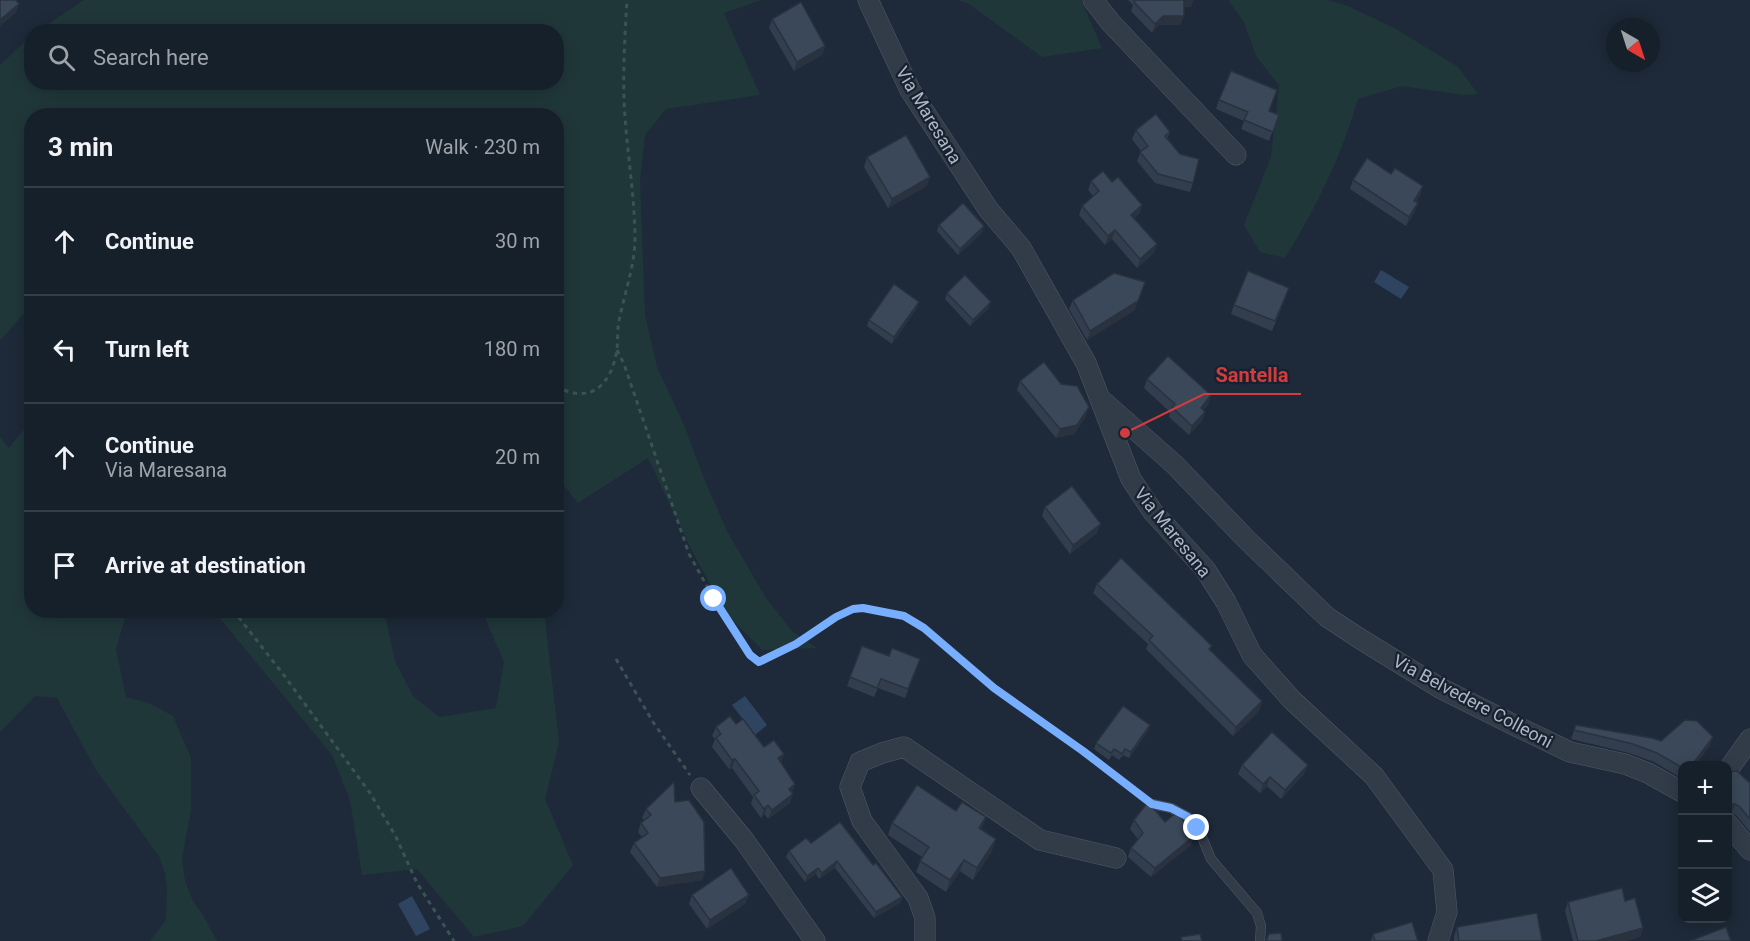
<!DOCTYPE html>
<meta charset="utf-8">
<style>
body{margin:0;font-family:Roboto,sans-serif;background:#232d37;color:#f1f3f6}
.controls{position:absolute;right:18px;bottom:18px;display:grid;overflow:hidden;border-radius:12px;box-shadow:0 3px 15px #0003}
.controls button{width:54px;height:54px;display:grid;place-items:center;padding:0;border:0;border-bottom:2px solid #353e47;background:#16202b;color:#f1f3f6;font:30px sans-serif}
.compass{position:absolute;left:1606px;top:18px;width:54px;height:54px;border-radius:50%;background:#16202b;box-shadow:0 3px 15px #0003;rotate:141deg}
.stop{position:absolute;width:18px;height:18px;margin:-14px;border:4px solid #78aeff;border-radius:50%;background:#fff}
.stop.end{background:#78aeff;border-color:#fff;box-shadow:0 2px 6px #0008}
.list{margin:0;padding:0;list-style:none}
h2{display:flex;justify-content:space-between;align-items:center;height:78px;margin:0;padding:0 24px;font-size:26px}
h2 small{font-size:20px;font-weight:400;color:#9ea3a9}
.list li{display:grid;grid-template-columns:39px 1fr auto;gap:18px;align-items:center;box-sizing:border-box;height:108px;padding:0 24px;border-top:2px solid #353e47}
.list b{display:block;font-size:22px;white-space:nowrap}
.list p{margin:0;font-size:20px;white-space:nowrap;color:#9ea3a9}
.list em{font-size:20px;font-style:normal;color:#9ea3a9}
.icon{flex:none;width:33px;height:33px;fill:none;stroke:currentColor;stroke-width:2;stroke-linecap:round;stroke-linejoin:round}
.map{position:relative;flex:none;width:1750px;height:941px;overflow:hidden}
.search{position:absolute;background:#16202b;box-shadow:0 3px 15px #0003;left:24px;top:24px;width:540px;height:66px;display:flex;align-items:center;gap:15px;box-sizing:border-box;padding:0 21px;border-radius:24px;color:#9ea3a9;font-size:22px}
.panel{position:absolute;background:#16202b;box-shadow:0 3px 15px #0003;left:24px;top:108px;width:540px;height:510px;border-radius:24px}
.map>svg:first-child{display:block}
.green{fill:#20373a}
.water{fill:#2f4460}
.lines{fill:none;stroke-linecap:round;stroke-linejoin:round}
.lane-casing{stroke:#505967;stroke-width:10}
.street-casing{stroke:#505967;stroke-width:21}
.path{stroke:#3b5354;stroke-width:3;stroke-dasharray:4.5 4.5;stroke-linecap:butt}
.lane{stroke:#323c49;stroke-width:9}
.street{stroke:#323c49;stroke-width:20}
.wall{fill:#323e4d}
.shaded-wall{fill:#29323e}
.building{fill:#3a4859;stroke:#29323e;stroke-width:1.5}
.route{stroke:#78aeff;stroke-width:8}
.labels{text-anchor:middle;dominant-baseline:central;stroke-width:4.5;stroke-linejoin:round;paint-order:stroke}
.street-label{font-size:18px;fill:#acb6c6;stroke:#18212e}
.leader{fill:none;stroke:#d03d40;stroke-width:2}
.callout-dot{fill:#d03d40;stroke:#18212e;stroke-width:2}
.callout-label{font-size:20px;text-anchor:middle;font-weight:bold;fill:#d03d40;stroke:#18212e;stroke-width:4.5;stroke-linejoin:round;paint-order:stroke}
</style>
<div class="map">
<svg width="1750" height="941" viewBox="0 0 1750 941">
<rect width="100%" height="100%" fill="#1e2a39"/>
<!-- green -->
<g class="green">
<path d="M 84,0 L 761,0 L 724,13 L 760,95 L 666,109 L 645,135 L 640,180 L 645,315 L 657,367 L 684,425 L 706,483 L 727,531 L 766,598 L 793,632 L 817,648 L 762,650 L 725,612 L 690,547 L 648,458 L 578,503 L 557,477 L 556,116 L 32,116 L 31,305 L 0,341 L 0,65 L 31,36 L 32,82 L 556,82 L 556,32 L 38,31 Z"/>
<path d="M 959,0 L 1081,0 L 1102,48 L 1042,57 L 969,4 Z"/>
<path d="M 1228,0 L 1328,0 L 1348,6 L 1396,29 L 1458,67 L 1478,94 L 1463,95 L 1402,86 L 1358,99 C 1342,155 1316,208 1285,258 L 1260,252 L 1244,225 L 1271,157 L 1279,85 L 1256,56 L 1244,22 Z"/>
<path d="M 31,421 L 32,610 L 127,611 L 116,649 L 126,697 L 151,704 L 173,716 L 191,758 L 191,810 L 182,859 L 185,881 L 193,901 L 203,915 L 217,941 L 150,941 L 166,920 L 167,889 L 165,873 L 159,856 L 96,770 L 57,698 L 35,696 L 0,732 L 0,437 L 9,448 Z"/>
<path d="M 214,611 L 384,611 L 395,661 L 413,696 L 439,717 L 496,708 L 504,662 L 482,611 L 544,611 L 559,742 L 545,799 L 573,865 L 523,926 L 474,937 L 417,869 L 362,875 L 350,800 L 332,755 Z"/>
</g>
<!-- water -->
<g class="water">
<path d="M 1381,270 L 1409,287 L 1401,299 L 1374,282 Z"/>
<path d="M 745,696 L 767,725 L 755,735 L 732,705 Z"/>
<path d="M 412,896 L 430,929 L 416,936 L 398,904 Z"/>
</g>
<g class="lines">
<defs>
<path id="lane" d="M 1152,804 L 1171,808 L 1188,817 L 1202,837 L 1211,859 L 1257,913 L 1261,926 L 1260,941"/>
<g id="street">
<path d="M 868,0 L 910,90 L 988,209 L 1021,248 L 1086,363 L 1131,479 L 1153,512 L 1205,569 L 1226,602 L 1252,655 L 1292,700 L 1374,776 L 1443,870 L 1447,912 L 1438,941"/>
<path d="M 1093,0 L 1111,23 L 1236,155"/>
<path d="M 1104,402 L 1175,465 L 1246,539 L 1327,617 L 1362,640 L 1440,688 L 1518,727 L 1570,752 L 1625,764 L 1648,773 L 1682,792"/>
<path d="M 1728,770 L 1750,739"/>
<path d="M 701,788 L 744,840 L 815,941"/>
<path d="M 1728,824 L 1750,850"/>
<path d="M 925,941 L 925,918 L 918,898 L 862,821 L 850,787 L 860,762 L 882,753 L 904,747 L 1040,840 L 1116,858"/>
</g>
</defs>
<!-- lane casing -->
<use href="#lane" class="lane-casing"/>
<!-- street casing -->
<use href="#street" class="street-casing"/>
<!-- path -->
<g class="path">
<path d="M 617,350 L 624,364 L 689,554 L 714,599 L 750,655 L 759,661 L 796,644 L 836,617 L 853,609 L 863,608 L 904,617 L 924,628 L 994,688 L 1083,751 L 1142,797"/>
<path d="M 556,386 C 591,406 612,384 617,349 C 618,340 617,330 619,321 C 624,295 634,268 635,241 C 635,194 626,147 624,100 C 623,67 625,33 627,0"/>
<path d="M 233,610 L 283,674 L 370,793 L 396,837 L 417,883 L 454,941"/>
<path d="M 616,659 L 653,722 L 690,775"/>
</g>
<!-- lane -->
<use href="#lane" class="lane"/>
<!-- street -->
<use href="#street" class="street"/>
</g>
<!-- wall -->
<g class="wall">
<path d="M 1128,0 L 1193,0 L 1191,7 L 1184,7 L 1184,16 L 1180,25 L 1159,25 L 1152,33 L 1131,11 L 1133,5 Z"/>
<path d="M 772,19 L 825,46 L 822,55 L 794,71 L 769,28 Z"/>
<path d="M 1219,100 L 1269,111 L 1279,115 L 1269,141 L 1241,129 L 1244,121 L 1216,109 Z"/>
<path d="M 1136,130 L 1170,132 L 1167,139 L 1193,183 L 1190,192 L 1155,183 L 1137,161 L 1141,151 L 1132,139 Z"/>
<path d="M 867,157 L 927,186 L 888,208 L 864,167 Z"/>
<path d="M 1391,174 L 1423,186 L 1420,195 L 1416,202 L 1415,212 L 1406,226 L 1350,189 L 1353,180 Z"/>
<path d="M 1091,181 L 1112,182 L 1142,205 L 1139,214 L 1134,218 L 1154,253 L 1137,268 L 1112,239 L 1105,245 L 1079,215 L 1082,206 L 1093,196 L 1088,190 Z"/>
<path d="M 939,225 L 982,233 L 958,255 L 937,231 Z"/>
<path d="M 947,293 L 989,308 L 970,326 L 945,299 Z"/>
<path d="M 1286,297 L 1272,331 L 1231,314 L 1234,305 Z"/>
<path d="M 1073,300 L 1135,310 L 1087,340 L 1069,309 Z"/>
<path d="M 917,308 L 892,344 L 867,326 L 869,320 Z"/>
<path d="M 1147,379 L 1211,395 L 1208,405 L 1203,410 L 1205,412 L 1202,421 L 1189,435 L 1169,417 L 1170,412 L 1144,388 Z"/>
<path d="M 1020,381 L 1061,384 L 1086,416 L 1074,434 L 1056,438 L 1017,390 Z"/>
<path d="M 1045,507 L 1097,533 L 1070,554 L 1042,516 Z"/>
<path d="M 1097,584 L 1210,650 L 1262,701 L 1259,711 L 1233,736 L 1146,649 L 1148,644 L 1093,593 Z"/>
<path d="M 862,646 L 889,656 L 920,659 L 905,698 L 878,688 L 874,697 L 847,686 Z"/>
<path d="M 736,724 L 764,747 L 784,754 L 781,762 L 792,793 L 790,803 L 768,819 L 765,814 L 761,818 L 751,804 L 753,797 L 732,768 L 729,769 L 712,747 L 715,739 L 712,736 L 716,727 Z"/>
<path d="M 1150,725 L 1148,731 L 1129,758 L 1123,755 L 1119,760 L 1112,755 L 1109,760 L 1094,749 L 1096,743 Z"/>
<path d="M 1576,725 L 1661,741 L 1710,746 L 1683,765 L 1683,779 L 1654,762 L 1629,753 L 1571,739 Z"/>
<path d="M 1242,765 L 1308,765 L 1304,774 L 1281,799 L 1267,786 L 1260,793 L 1238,774 Z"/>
<path d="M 1750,783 L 1750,832 L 1737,816 L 1731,813 L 1728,813 Z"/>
<path d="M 675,802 L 705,871 L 702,880 L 657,887 L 630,852 L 634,843 L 642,837 L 638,832 L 641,823 L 644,820 L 642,818 L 646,809 Z"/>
<path d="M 1134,820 L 1165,822 L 1191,845 L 1151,877 L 1128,857 L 1131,848 L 1138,839 L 1130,829 Z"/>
<path d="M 892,823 L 981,829 L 992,851 L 973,880 L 960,871 L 946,892 L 916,872 L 922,857 L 888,835 Z"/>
<path d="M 811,843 L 873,865 L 902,897 L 900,903 L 874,918 L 835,868 L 819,879 L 816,874 L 805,882 L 786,857 L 789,851 Z"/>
<path d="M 692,895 L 749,895 L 745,904 L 707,929 L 689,904 Z"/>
<path d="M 1625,901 L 1643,928 L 1640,937 L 1626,941 L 1573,941 L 1565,911 L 1568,902 Z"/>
<path d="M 1457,927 L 1542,941 L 1454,941 L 1454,936 Z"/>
<path d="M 1373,934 L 1418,941 L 1371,941 Z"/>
</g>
<!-- shaded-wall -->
<g class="shaded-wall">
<path d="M 1183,0 L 1193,0 L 1191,7 L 1180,7 Z"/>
<path d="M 19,4 L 16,13 L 0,26 L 0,20 Z"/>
<path d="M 1163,16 L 1184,16 L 1180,25 L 1159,25 L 1152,33 L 1155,24 Z"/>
<path d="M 825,46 L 822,55 L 794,71 L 797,62 Z"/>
<path d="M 930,177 L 927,186 L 888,208 L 892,199 Z"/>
<path d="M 1423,186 L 1420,195 L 1410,210 L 1414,201 Z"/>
<path d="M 1418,203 L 1415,212 L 1406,226 L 1409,217 Z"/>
<path d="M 1142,205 L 1139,214 L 1128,224 L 1131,215 Z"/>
<path d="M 984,226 L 982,233 L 958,255 L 960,249 Z"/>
<path d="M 1115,230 L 1112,239 L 1105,245 L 1108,236 Z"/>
<path d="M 1157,244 L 1154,253 L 1137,268 L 1140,259 Z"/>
<path d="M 1145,282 L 1135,310 L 1087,340 L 1090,331 Z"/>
<path d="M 919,302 L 917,308 L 892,344 L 894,337 Z"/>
<path d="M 991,302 L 989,308 L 970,326 L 973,320 Z"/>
<path d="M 1211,395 L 1208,405 L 1197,417 L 1201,408 Z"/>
<path d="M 1089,407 L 1086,416 L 1074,434 L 1056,438 L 1060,429 Z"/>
<path d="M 1205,412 L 1202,421 L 1189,435 L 1192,426 Z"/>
<path d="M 1101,524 L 1097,533 L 1070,554 L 1073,545 Z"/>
<path d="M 1262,701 L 1259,711 L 1233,736 L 1236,727 Z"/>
<path d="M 1150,725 L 1148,731 L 1129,758 L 1131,752 Z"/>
<path d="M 1713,737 L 1710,746 L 1696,765 L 1692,765 Z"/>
<path d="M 784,754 L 781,763 L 778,758 Z"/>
<path d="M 735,759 L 732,768 L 729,769 L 732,760 Z"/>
<path d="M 1308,765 L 1304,774 L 1281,799 L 1285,790 Z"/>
<path d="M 1270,777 L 1267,786 L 1260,793 L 1263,784 Z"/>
<path d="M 795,784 L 792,793 L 789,789 Z"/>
<path d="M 793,794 L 790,803 L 768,819 L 772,810 Z"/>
<path d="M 1728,804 L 1735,804 L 1731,813 L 1728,813 Z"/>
<path d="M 768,805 L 765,814 L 761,818 L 764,809 Z"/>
<path d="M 986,817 L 982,829 L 979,828 Z"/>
<path d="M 1194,836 L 1191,845 L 1151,877 L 1155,868 Z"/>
<path d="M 996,839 L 992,851 L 973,880 L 977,868 Z"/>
<path d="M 964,860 L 960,871 L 946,892 L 950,880 Z"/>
<path d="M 837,861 L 835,868 L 819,879 L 822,873 Z"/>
<path d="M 818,868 L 816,874 L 805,882 L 807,876 Z"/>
<path d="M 705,871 L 702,880 L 657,887 L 660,878 Z"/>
<path d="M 749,895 L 745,904 L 707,929 L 710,920 Z"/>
<path d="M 902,897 L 900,903 L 874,918 L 876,912 Z"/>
<path d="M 1643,928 L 1640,937 L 1626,941 L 1596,941 Z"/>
</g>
<!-- building -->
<g class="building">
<path d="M 0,0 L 16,0 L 19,4 L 0,20 Z"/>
<path d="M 1135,0 L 1184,0 L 1184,16 L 1163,16 L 1155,24 L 1134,2 Z"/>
<path d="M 801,2 L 825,46 L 797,62 L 772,19 Z"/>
<path d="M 1231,71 L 1277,90 L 1269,111 L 1279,115 L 1273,132 L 1244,120 L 1248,112 L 1219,100 Z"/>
<path d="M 1156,114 L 1170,132 L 1165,136 L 1180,154 L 1199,159 L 1193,183 L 1158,174 L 1140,152 L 1148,146 L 1136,130 Z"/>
<path d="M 906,135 L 930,177 L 892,199 L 867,157 Z"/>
<path d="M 1367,158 L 1391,174 L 1395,168 L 1423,186 L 1414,201 L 1418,203 L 1409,217 L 1353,180 Z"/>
<path d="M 1103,171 L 1112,182 L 1118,177 L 1142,205 L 1131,215 L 1157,244 L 1140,259 L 1115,230 L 1108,236 L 1082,206 L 1099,191 L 1091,181 Z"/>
<path d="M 963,203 L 984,226 L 960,249 L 939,225 Z"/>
<path d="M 1248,271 L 1289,288 L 1275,321 L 1234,305 Z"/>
<path d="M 1114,273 L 1145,282 L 1138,301 L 1090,331 L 1073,300 Z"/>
<path d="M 965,275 L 991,302 L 973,320 L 947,293 Z"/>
<path d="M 894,284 L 919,302 L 894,337 L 869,320 Z"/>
<path d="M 1168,356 L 1211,395 L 1201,408 L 1205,412 L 1192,426 L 1172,407 L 1175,404 L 1147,379 Z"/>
<path d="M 1044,362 L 1061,384 L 1077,386 L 1089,407 L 1077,425 L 1060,429 L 1020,381 Z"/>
<path d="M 1072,486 L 1101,524 L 1073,545 L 1045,507 Z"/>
<path d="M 1121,558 L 1212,646 L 1209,649 L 1262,701 L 1236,727 L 1149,640 L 1153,636 L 1097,584 Z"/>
<path d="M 862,646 L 889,656 L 892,648 L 920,659 L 908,689 L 881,679 L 877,688 L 850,677 Z"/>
<path d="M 1123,706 L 1150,725 L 1131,752 L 1125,749 L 1122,754 L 1114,749 L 1111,753 L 1096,743 Z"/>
<path d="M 730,716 L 736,724 L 743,719 L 764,747 L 774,740 L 784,754 L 778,758 L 795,784 L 789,789 L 793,794 L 772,810 L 768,805 L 764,809 L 754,795 L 759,791 L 735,759 L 732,760 L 716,738 L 721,734 L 716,727 Z"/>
<path d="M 1685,720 L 1697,721 L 1713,737 L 1692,765 L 1683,765 L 1683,768 L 1657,753 L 1633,744 L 1574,730 L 1576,725 L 1652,738 L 1661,741 Z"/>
<path d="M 1272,732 L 1308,765 L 1285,790 L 1270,777 L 1263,784 L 1242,765 Z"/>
<path d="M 1737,771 L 1750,783 L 1750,819 L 1740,807 L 1735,804 L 1728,804 L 1728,772 Z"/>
<path d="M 674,782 L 675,802 L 689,800 L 704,822 L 705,871 L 660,878 L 634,843 L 648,833 L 641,823 L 651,815 L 646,809 Z"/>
<path d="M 917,785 L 956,811 L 962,802 L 986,817 L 979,828 L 996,839 L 977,868 L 964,860 L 950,880 L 920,861 L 929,847 L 892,823 Z"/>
<path d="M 1148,802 L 1165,822 L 1177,812 L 1194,836 L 1155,868 L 1131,848 L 1143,833 L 1134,820 Z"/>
<path d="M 840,822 L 873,865 L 876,863 L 902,897 L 876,912 L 837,861 L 822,873 L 818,868 L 807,876 L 789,851 L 806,838 L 811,843 Z"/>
<path d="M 731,868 L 749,895 L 710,920 L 692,895 Z"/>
<path d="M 1622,888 L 1625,901 L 1635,898 L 1643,928 L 1596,941 L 1578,941 L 1568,902 Z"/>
<path d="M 1537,913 L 1542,941 L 1459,941 L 1457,927 Z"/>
<path d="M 1412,922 L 1418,941 L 1375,941 L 1373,934 Z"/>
<path d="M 1726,927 L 1731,941 L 1690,941 Z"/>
<path d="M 1281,933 L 1282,941 L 1266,941 L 1269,934 Z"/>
<path d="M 1200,934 L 1202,941 L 1182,941 L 1181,937 Z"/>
</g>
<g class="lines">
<!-- route -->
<path class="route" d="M 714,599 L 750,655 L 759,662 L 796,644 L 836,617 L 853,609 L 863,608 L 904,616 L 924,628 L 994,688 L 1083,751 L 1152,804 L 1171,808 L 1188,817 L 1197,828"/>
</g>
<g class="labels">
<!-- street labels -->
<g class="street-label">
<text transform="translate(929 115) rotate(59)">Via Maresana</text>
<text transform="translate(1173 532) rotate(51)">Via Maresana</text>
<text transform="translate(1473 701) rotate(28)">Via Belvedere Colleoni</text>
</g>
</g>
<!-- callouts -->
<path class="leader" d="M1125 433L1204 394H1301"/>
<circle class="callout-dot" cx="1125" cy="433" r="6"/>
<g class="callout-label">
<text x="1252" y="382">Santella</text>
</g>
</svg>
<div class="controls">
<button>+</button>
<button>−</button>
<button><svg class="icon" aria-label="layers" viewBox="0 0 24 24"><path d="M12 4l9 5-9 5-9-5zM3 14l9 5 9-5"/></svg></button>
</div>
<svg class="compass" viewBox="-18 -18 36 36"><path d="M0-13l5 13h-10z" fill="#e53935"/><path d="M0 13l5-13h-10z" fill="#9ea3a9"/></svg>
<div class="stop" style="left:714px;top:599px"></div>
<div class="stop end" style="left:1197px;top:828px"></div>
<div class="search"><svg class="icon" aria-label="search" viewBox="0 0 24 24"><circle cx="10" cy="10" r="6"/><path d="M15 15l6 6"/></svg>Search here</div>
<section class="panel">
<h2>3 min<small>Walk · 230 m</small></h2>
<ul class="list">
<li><svg class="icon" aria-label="ahead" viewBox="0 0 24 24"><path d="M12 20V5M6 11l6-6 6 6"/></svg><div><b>Continue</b></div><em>30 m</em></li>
<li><svg class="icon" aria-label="left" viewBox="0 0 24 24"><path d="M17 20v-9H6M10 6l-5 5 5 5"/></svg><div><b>Turn left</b></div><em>180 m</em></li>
<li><svg class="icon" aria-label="ahead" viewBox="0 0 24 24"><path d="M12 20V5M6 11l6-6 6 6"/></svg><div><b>Continue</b><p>Via Maresana</p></div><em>20 m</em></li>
<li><svg class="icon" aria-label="arrive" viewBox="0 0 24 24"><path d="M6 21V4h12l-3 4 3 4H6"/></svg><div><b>Arrive at destination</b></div></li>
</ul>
</section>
</div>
